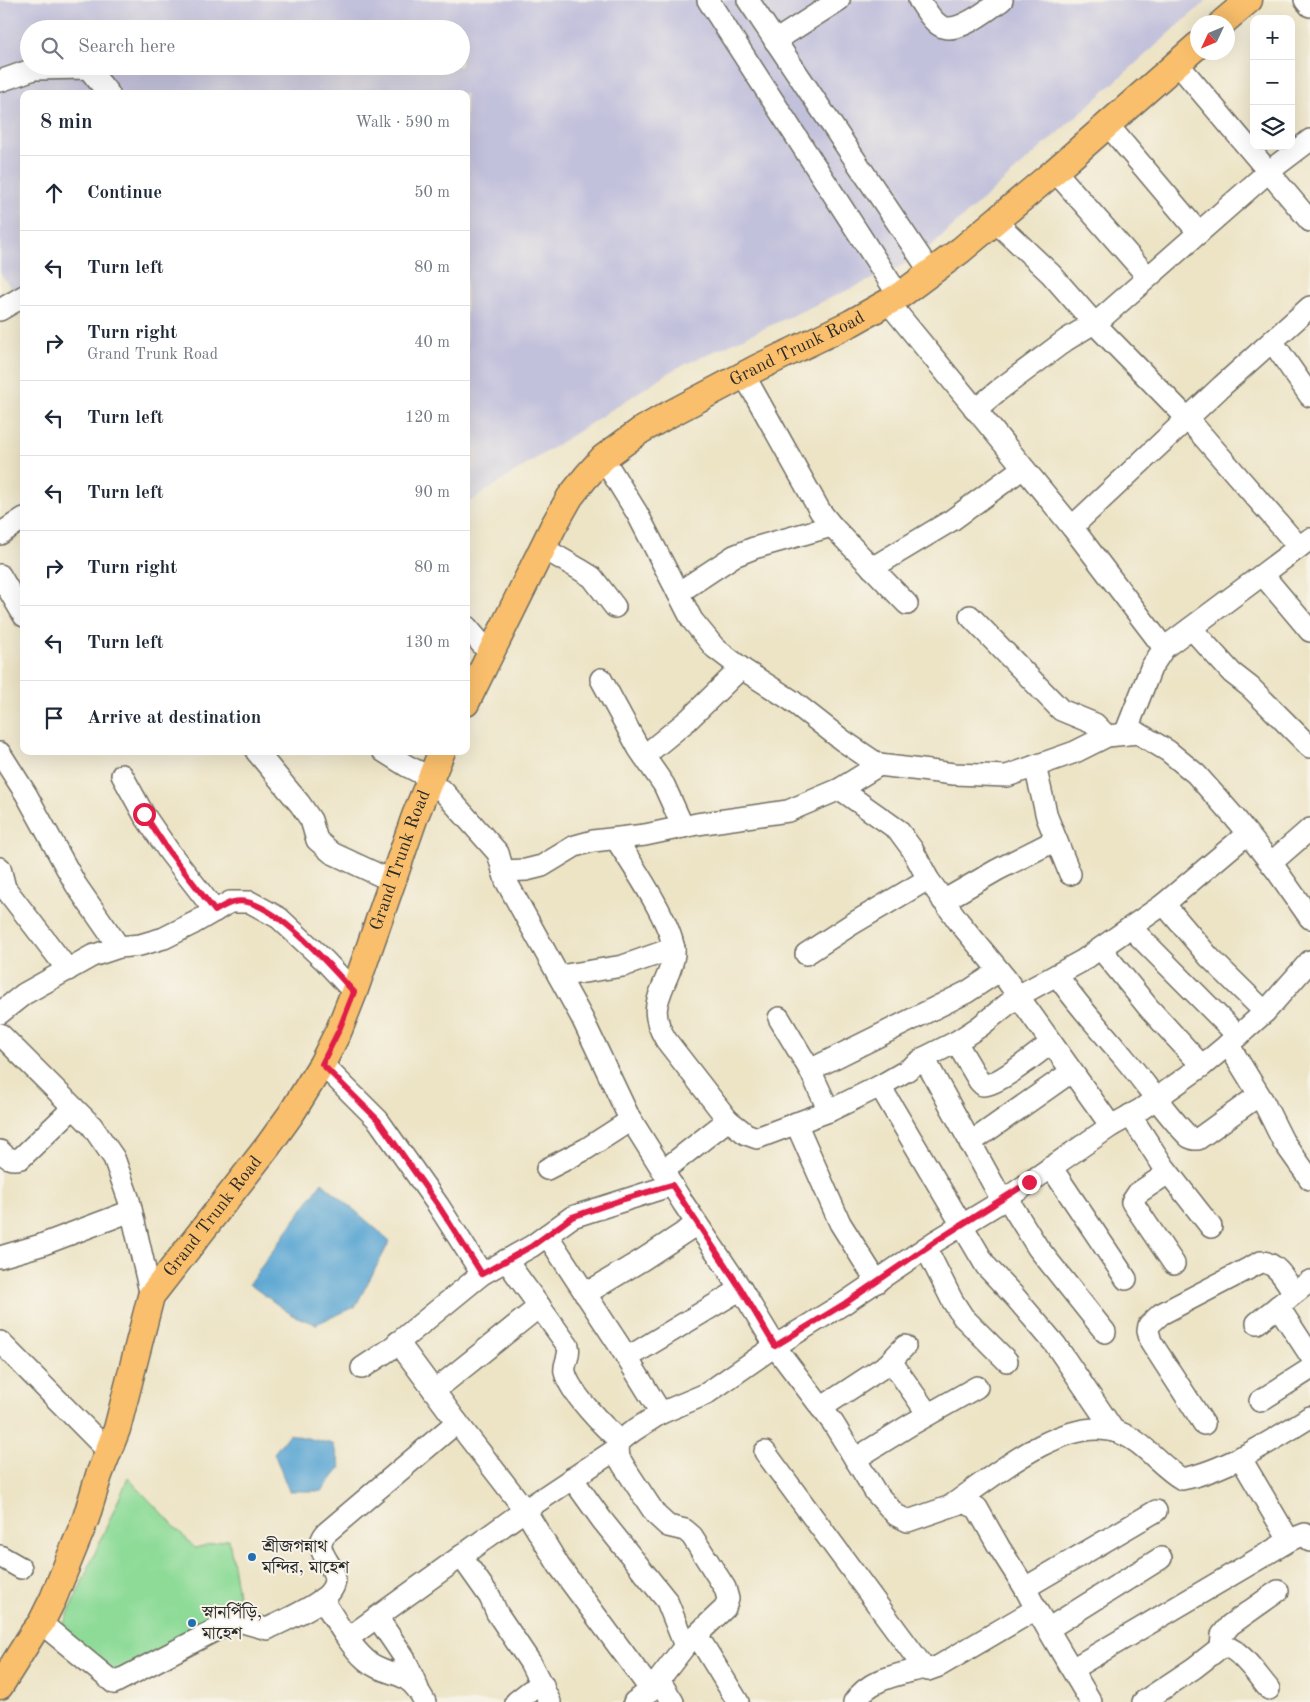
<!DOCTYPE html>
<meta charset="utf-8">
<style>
body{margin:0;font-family:"Old Standard TT","Noto Serif Bengali",serif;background:#f2f2f3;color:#1f2937}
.controls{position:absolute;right:15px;top:15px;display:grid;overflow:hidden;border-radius:10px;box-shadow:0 5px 20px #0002}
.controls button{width:45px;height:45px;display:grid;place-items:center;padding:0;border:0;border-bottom:1px solid #e0e1e3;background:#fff;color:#1f2937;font:25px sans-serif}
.compass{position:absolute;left:1190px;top:15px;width:45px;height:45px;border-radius:50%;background:#fff;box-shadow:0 5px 20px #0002;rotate:226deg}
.stop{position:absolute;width:15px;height:15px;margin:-11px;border:4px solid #e11d48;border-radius:50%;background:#fff}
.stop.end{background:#e11d48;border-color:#fff;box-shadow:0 1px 5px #0008}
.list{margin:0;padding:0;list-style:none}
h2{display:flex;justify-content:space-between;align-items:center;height:65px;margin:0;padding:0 20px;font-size:21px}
h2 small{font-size:16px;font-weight:400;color:#747a83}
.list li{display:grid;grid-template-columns:32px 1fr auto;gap:15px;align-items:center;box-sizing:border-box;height:75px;padding:0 20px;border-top:1px solid #e0e1e3}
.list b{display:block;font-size:19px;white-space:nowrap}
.list p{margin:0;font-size:16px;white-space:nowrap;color:#747a83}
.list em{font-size:16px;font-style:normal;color:#747a83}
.icon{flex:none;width:28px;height:28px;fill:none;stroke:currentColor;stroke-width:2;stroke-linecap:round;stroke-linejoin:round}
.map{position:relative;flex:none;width:1310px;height:1702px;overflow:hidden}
.search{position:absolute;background:#fff;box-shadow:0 5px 20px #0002;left:20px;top:20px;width:450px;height:55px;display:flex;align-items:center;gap:12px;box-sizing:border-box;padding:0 18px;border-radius:28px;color:#747a83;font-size:19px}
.panel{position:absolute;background:#fff;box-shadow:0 5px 20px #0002;left:20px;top:90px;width:450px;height:665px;border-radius:10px}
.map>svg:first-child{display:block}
.industrial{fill:#c2c1dc;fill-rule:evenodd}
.green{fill:#8edb98;stroke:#5c8362}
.water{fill:#5aa6d3;stroke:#42687f}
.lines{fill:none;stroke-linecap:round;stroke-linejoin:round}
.minor-casing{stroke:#6f6c61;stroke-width:24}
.major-casing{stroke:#6f6c61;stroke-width:29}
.minor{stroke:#fff;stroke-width:21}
.major{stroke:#f9bf6c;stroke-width:26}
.route{stroke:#e11d48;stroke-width:6}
.poi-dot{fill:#1f6fb2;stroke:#f7f3e8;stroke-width:2}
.labels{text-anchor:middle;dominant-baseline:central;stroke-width:4;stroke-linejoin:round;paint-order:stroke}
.street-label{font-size:18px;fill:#2b2b2b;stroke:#f7f3e8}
.poi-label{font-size:18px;fill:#2b2b2b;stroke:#f7f3e8;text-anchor:start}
</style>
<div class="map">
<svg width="1310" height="1702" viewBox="0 0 1310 1702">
<rect width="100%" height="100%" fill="#f7f3e8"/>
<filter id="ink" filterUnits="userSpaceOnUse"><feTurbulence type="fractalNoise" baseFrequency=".02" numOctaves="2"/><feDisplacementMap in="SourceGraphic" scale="10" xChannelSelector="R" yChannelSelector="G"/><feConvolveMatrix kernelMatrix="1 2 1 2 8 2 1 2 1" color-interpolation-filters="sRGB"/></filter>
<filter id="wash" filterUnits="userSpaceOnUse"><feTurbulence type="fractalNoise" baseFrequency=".0096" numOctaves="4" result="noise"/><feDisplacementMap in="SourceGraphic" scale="20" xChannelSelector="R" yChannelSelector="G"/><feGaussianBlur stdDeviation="1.12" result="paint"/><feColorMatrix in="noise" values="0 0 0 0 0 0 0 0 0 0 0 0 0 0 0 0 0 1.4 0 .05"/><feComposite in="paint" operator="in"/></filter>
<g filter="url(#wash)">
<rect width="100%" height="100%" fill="#ede4c6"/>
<!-- industrial -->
<path class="industrial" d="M 0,0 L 1207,0 L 916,259 L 673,370 L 466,504 L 466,94 L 24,94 L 24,306 L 0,273 ZM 29,29 L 461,29 L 461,66 L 29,66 Z"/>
<!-- green -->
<path class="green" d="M 128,1478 L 195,1548 L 229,1539 L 240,1608 L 221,1627 L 120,1680 L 57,1639 Z"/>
<!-- water -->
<g class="water">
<path d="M 322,1182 L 390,1241 L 355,1307 L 316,1324 L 292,1315 L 249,1284 Z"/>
<path d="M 289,1434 L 333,1444 L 341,1467 L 322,1491 L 289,1491 L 274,1453 Z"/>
</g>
</g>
<g filter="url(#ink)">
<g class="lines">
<defs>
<g id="minor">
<path d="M 708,0 L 899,296"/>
<path d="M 748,0 L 931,273"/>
<path d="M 919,0 C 925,8 930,19 939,25 C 956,37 987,10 1002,0"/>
<path d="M 1305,0 L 1310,6"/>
<path d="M 775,41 L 839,0"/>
<path d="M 1177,63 L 1310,221"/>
<path d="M 0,81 L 34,69 L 88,68 L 109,94"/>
<path d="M 1107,124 L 1199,233"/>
<path d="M 1055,171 L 1148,277"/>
<path d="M 995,221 L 1051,274 L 1094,323 L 1187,418 L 1299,547"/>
<path d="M 888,302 L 1072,527 L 1164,648 L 1151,668 L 1125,734"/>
<path d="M 0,310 L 24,296"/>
<path d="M 1272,341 L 1310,396"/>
<path d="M 744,375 L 820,511 L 832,526 L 907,604"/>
<path d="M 975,410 L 999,390 L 1066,340 L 1103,317 L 1268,172 L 1310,140"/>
<path d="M 603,458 L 637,513 L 692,620 L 715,648 L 744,670 L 791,700 L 842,740 L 879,765 L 954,774 L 1007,776 L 1075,752 L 1107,736 L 1138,733 L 1168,751 L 1196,774 L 1235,818 L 1277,871 L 1310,918"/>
<path d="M 1072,527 L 1222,386 L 1310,307"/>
<path d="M 0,534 L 24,518"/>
<path d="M 543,548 L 579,569 L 592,577 L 615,607"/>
<path d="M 872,568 L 952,520 L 1023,468"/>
<path d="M 0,575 L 24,616"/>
<path d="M 1263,575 L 1310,631"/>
<path d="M 678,593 L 734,556 L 754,548 L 832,526"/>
<path d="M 970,616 L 1061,710 L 1095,724 L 1107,736"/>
<path d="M 466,626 L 490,654"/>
<path d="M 1191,628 L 1232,673 L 1250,687 L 1310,747"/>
<path d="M 1164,648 L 1310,539"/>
<path d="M 601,679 L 639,749 L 664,785 L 683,827"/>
<path d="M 256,751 L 300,804 L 311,820 L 317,840 L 332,853 L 392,881"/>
<path d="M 383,751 L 407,766 L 431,778"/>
<path d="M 0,753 L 26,794 L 76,885 L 119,947"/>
<path d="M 644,756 L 688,720 L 741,668"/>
<path d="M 1035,766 L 1047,817 L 1070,874"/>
<path d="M 122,775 L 144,815 L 170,853 L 215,911"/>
<path d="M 428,784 L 443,791 L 498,853 L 506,881 L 582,1018 L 628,1115 L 683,1203 L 741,1289 L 779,1352 L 833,1423 L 876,1493 L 896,1515 L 908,1521 L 963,1502 L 977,1508 L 999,1547 L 1025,1588 L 1036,1609 L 1091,1702"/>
<path d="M 840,789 L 898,830 L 912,849 L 928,879 L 959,922 L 1006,979 L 1111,1126"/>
<path d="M 616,839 C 633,866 670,920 674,950 C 675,957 671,966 669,972 C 657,1001 649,1012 666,1040 L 728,1120 L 663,1171"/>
<path d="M 1271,863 L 1310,829"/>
<path d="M 0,868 L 5,888 L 68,970"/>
<path d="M 503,871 L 526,870 L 542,866 L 575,846 L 593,841 L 645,835 L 697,824 L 788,811 L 840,789 L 879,765"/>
<path d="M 943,901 L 997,870 L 1056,840"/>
<path d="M 1164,904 L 1209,957 L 1265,1012"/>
<path d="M 1131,928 L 1238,1036"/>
<path d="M 1101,949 L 1148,1007 L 1202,1066"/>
<path d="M 806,954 L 852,924 L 928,879"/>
<path d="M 1057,975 C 1077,1005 1102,1031 1125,1059 C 1147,1085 1165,1113 1189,1137 L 1194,1139 L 1198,1139 L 1259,1095"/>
<path d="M 559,976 L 623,966 L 674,948"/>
<path d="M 0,1013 L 24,994 L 92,956 L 119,947 L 140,945 L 164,938 L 194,923 L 230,902 L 250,902 L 279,918 L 325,961 L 354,992"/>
<path d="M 779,1018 L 810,1070 L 829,1111"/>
<path d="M 0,1034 L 92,1126 L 114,1158 L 129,1200 L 151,1296"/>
<path d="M 956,1042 L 979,1081 L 983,1085 C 997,1086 1038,1053 1051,1043"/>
<path d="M 1228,1044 L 1263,1101 L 1283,1141 L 1310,1179"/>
<path d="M 924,1058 L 1002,1200"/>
<path d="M 322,1064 L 378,1120 L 438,1205 L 482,1274"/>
<path d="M 810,1070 L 967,992 L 999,971"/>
<path d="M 880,1086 L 986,1266 L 1015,1297 L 1055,1344 L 1114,1431"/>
<path d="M 1130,1115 L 1164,1167 L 1211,1227"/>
<path d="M 728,1120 L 746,1134 L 757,1138 L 829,1111 L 880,1086 L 906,1071 L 924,1058 L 956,1042 L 979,1027 L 1018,996 L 1082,961 L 1164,904 L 1247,834"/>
<path d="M 796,1123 L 840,1223 L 877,1282"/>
<path d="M 970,1143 L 1071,1072"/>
<path d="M 0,1151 C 7,1158 11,1161 21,1158 L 73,1108"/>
<path d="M 1051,1167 L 1126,1279"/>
<path d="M 547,1169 L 586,1149 L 631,1120"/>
<path d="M 1168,1173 L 1138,1193 L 1132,1202 L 1174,1264"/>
<path d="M 1007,1198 L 1038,1248 L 1105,1332"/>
<path d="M 547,1235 L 619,1345 L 661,1413"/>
<path d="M 926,1248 L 952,1300 L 963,1317 L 1007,1361"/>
<path d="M 0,1257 L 41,1245 L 131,1211"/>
<path d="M 506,1260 L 568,1346 C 571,1357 563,1363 565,1372 C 569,1392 605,1428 620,1441"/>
<path d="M 585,1294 L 642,1260 L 697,1224"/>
<path d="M 1278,1306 L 1310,1355"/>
<path d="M 1257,1323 L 1310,1281"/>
<path d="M 0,1342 L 108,1451"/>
<path d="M 398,1342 L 457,1422"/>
<path d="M 627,1358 L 741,1289"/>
<path d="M 891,1361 L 928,1414"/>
<path d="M 362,1368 L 389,1350 L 482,1274 L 532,1246 L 572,1217 L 672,1185"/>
<path d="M 434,1391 L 540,1306"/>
<path d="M 1260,1401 L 1310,1369"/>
<path d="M 821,1408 L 888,1364 L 905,1346"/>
<path d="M 1204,1424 L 1151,1342 L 1148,1331 L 1149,1325 L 1161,1314 L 1261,1262 C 1277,1262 1286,1281 1294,1293"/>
<path d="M 765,1452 L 924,1668 L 928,1670 L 939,1666 L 1036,1609"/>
<path d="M 1240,1457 L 1286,1535 L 1292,1539 L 1305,1534 L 1310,1541"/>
<path d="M 855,1459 L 910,1425 L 977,1387"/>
<path d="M 572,1478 L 602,1520 L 667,1601 L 685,1646"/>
<path d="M 952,1505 C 992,1477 1062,1417 1114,1431 C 1142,1438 1158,1465 1182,1479 C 1225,1471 1273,1440 1310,1417"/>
<path d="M 0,1556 L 21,1568"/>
<path d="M 461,1556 L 490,1597 L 497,1613 L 530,1662 L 550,1702"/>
<path d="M 1025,1588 L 1156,1511"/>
<path d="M 322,1599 C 336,1620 348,1644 366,1660 C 378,1671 392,1671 405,1678 C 415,1684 420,1693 425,1702"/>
<path d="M 377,1617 L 404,1657 L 418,1689"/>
<path d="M 41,1623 L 114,1683 L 235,1620 L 267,1629 C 283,1621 324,1604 332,1589 C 345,1568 308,1554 326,1533 L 457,1422 L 525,1510 L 559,1566 L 651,1690"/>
<path d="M 1048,1629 L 1161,1558"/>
<path d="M 697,1635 L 738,1702"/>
<path d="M 348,1638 L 525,1510 L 618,1448"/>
<path d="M 1221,1647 L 1222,1635 L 1230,1625 L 1278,1591"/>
<path d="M 1072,1669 L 1292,1539"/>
<path d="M 659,1680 L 673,1702"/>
<path d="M 516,1702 L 530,1691 L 543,1685"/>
<path d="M 634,1702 L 651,1690 L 685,1646 L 725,1608 L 728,1599 L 725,1588 L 692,1536 L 685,1530 L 668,1526 L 656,1515 L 625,1468 L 619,1458 L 618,1448 L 620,1441 L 633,1431 L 661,1413 L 706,1394 L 775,1346 L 843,1304 L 936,1241 L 1007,1198 L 1111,1126 L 1140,1110 L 1202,1066 L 1238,1036 L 1265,1012 L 1310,961"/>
<path d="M 854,1702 C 870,1678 898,1675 924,1668"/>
<path d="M 1143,1702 L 1194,1668 L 1221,1647 C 1238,1644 1258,1677 1269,1689"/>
</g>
<g id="major">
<path d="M 1223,22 L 1249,0"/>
<path id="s1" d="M 466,703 L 553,527 L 570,497 L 586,477 L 603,458 L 640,431 L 666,416 L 757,368 L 851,323 L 899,296 L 961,250 L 1055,171 L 1198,45"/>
<path id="s2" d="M 0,1686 L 33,1633 L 41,1623 L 53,1599 L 86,1518 L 99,1475 L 117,1429 L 151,1296 L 268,1146 L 291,1114 L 322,1064 L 339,1030 L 354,992 L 415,816 L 442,751"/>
</g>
</defs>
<!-- minor casing -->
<use href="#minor" class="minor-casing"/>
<!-- major casing -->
<use href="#major" class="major-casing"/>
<!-- minor -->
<use href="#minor" class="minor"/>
<!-- major -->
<use href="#major" class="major"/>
</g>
</g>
<g class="lines" filter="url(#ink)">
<!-- route -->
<path class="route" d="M 144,814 L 170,853 L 215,911 C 226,904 237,898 251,903 C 285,914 329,965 354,992 L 339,1030 L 322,1064 L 378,1120 L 438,1205 L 482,1274 L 532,1246 L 572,1217 L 624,1199 L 672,1185 L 741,1289 L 775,1346 L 844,1304 L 936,1241 L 1029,1182"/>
</g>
<!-- markers -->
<g class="poi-dot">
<circle cx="252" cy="1557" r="5"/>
<circle cx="192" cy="1623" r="5"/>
</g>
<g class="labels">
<!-- street labels -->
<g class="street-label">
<text stroke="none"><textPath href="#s1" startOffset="505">Grand Trunk Road</textPath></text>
<text stroke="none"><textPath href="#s2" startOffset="928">Grand Trunk Road</textPath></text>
<text stroke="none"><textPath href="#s2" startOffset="522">Grand Trunk Road</textPath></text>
</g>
<!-- poi labels -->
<g class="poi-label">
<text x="262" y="1547">শ্রীজগন্নাথ<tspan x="262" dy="21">মন্দির, মাহেশ</tspan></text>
<text x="202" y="1613">স্নানপিঁড়ি,<tspan x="202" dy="21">মাহেশ</tspan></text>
</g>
</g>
</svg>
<div class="controls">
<button>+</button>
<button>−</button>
<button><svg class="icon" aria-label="layers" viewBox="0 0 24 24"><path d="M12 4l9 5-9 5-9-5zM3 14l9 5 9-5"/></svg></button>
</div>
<svg class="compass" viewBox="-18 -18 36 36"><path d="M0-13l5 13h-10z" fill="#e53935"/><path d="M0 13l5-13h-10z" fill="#747a83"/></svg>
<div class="stop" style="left:144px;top:814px"></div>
<div class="stop end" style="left:1029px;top:1182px"></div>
<div class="search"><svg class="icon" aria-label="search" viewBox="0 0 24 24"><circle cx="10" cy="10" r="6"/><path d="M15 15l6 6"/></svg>Search here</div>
<section class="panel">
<h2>8 min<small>Walk · 590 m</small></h2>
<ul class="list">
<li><svg class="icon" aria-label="ahead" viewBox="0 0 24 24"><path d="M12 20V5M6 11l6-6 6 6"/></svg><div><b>Continue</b></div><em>50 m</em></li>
<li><svg class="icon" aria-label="left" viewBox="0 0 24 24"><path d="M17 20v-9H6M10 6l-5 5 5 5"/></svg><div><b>Turn left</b></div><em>80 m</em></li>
<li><svg class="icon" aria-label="right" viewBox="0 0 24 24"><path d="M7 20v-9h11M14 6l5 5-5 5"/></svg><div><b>Turn right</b><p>Grand Trunk Road</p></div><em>40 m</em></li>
<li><svg class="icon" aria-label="left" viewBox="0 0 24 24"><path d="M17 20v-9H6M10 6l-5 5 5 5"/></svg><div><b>Turn left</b></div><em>120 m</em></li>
<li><svg class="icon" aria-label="left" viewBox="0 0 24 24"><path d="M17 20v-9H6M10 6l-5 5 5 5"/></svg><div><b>Turn left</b></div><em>90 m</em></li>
<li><svg class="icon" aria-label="right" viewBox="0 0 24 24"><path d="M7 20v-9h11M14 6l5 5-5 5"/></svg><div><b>Turn right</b></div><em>80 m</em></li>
<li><svg class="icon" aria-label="left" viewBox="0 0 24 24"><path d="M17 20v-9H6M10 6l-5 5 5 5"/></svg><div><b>Turn left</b></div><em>130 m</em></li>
<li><svg class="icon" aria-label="arrive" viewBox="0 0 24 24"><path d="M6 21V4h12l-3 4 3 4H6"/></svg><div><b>Arrive at destination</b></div></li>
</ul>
</section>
</div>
